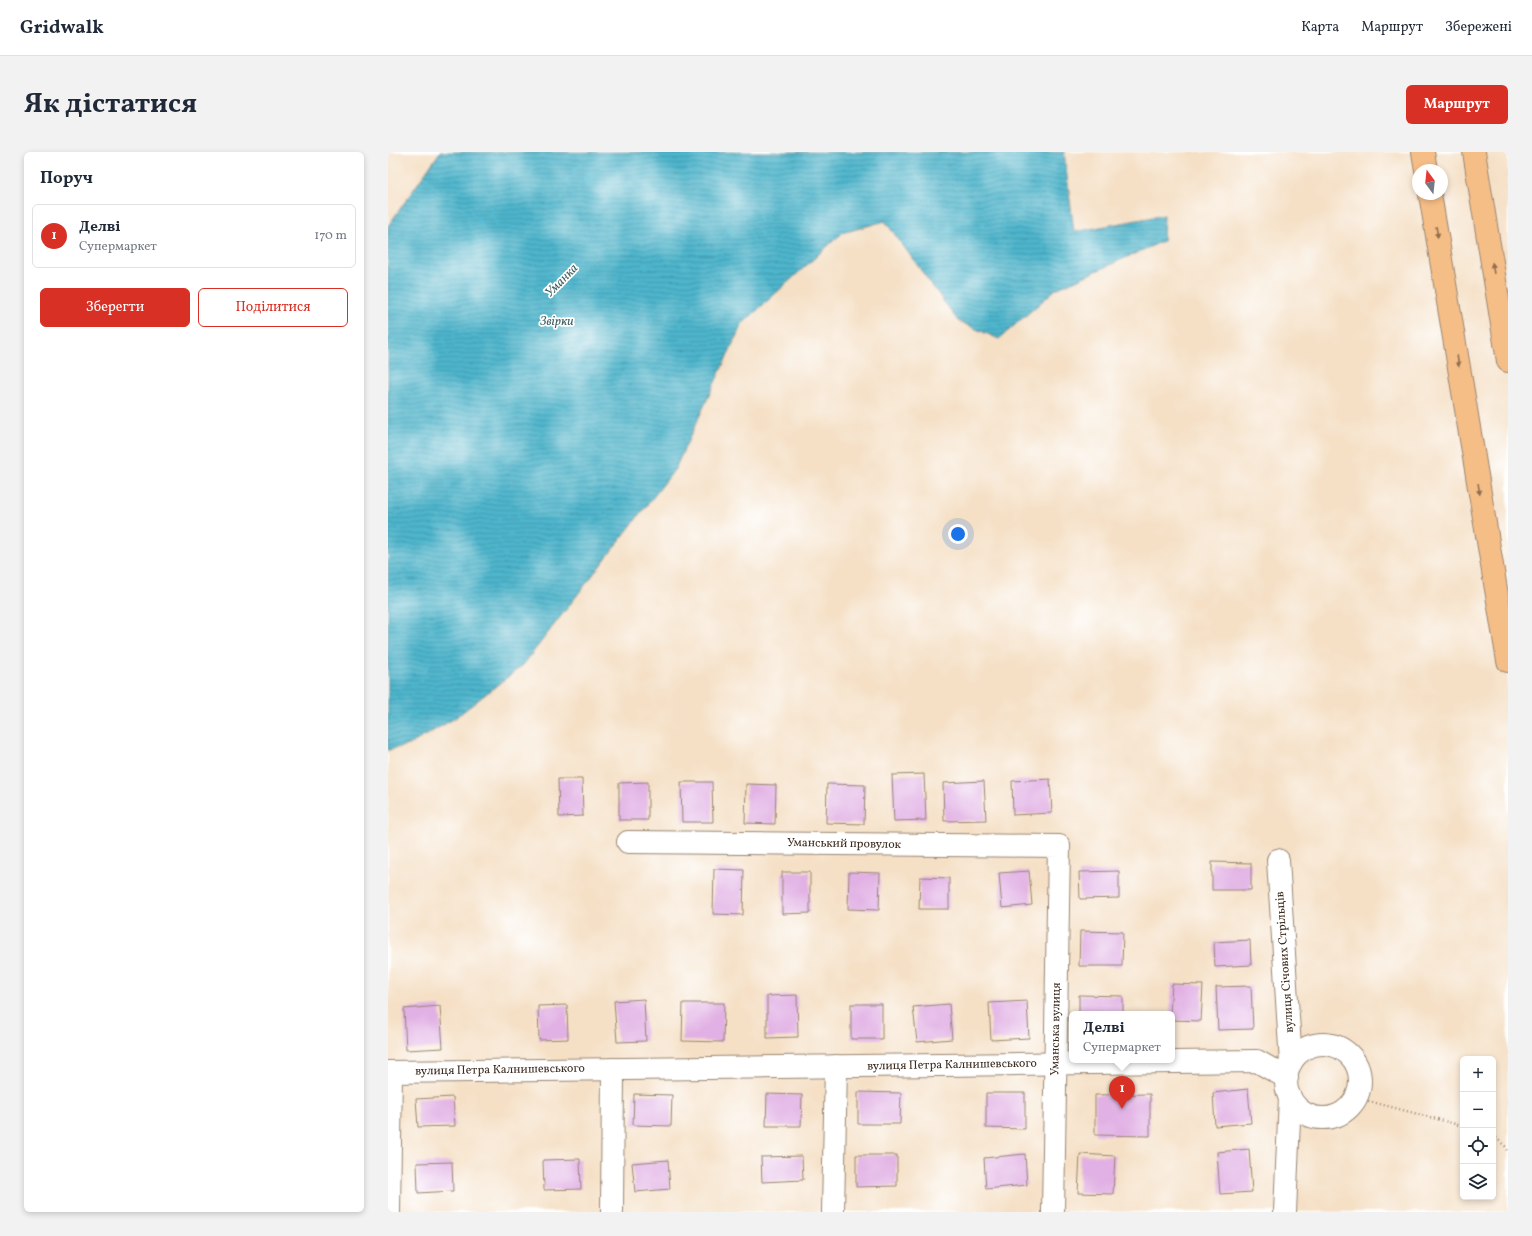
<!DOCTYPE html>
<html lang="uk">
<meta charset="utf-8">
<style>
body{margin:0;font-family:Vollkorn,serif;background:#f2f2f3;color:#1f2937}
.controls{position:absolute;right:12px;bottom:12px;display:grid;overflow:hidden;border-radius:6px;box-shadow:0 2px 6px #0003}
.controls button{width:36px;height:36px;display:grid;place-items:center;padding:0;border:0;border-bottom:1px solid #e0e1e3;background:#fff;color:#1f2937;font:20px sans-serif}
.compass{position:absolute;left:1024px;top:12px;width:36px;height:36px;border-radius:50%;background:#fff;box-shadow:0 2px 6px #0003;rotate:345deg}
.you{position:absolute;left:570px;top:382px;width:14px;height:14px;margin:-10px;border:3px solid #fff;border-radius:50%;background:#1a73e8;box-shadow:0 0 0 6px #1a73e833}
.badge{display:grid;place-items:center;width:26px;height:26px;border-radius:50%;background:#d93025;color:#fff;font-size:13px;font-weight:700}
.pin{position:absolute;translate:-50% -33px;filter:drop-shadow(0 1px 2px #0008)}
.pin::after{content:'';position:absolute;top:21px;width:14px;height:12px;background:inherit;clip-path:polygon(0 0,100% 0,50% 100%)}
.popup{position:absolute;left:681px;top:859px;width:106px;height:52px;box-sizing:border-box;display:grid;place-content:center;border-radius:6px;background:#fff;filter:drop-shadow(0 1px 3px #0005);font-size:13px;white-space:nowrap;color:#747a83}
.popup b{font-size:15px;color:#1f2937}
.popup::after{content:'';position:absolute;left:50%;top:100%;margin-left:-8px;border:8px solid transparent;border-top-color:#fff}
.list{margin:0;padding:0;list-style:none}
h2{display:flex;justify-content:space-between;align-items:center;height:52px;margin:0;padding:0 16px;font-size:17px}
h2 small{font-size:13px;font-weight:400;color:#747a83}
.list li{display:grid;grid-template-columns:26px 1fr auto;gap:12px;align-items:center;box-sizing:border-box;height:64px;margin:0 8px 8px;padding:0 8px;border:1px solid #e0e1e3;border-radius:6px}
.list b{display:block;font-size:15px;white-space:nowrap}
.list p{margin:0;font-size:13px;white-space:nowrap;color:#747a83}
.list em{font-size:13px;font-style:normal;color:#747a83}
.actions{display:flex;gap:8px;padding:12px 16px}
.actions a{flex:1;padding:9px 0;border:1px solid #d93025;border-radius:6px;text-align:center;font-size:14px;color:#d93025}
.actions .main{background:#d93025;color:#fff}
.icon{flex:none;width:22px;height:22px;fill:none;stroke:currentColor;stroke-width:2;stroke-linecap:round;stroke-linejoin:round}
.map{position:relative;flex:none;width:1120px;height:1060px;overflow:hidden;border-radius:6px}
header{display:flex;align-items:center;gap:24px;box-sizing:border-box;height:56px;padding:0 20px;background:#fff;border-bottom:1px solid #e0e1e3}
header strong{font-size:19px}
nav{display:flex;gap:22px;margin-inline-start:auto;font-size:14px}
.intro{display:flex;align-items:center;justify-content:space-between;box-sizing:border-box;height:96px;padding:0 24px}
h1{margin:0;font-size:28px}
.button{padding:10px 18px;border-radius:6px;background:#d93025;color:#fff;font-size:14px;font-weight:700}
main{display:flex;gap:24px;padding:0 24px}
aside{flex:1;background:#fff;border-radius:6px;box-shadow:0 2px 6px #0003}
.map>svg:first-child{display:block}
.water{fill:url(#water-rules);stroke:#447076}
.building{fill:#e1b0e4}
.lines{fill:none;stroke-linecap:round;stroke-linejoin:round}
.street-casing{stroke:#988572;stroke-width:24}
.highway-casing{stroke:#988572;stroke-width:24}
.path{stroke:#988572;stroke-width:2.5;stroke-dasharray:1 3;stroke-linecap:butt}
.street{stroke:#fff;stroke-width:22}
.highway{stroke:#f6be87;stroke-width:22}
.oneway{fill:#8f6d4d}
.labels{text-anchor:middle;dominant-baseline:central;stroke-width:3.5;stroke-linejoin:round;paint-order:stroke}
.street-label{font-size:12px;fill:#3b2a1e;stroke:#fff}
.water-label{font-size:13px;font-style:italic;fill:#436264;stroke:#fff}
</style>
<header>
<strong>Gridwalk</strong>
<nav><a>Карта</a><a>Маршрут</a><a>Збережені</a></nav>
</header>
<div class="intro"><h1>Як дістатися</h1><a class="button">Маршрут</a></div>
<main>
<aside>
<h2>Поруч<small></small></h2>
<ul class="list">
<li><span class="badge">1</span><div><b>Делві</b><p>Супермаркет</p></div><em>170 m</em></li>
</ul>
<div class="actions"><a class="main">Зберегти</a><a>Поділитися</a></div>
</aside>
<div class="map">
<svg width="1120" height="1060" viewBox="0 0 1120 1060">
<defs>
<pattern id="water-rules" width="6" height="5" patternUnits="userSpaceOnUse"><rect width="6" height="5" fill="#4eb6cd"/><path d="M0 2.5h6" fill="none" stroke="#4294a6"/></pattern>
</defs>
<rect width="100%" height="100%" fill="#fff"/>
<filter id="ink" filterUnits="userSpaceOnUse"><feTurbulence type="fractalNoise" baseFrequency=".025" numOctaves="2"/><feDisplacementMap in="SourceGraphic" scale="8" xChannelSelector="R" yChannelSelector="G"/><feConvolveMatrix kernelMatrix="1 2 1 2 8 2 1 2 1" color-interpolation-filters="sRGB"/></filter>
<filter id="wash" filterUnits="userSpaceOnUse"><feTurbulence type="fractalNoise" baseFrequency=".012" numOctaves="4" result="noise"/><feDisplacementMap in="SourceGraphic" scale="16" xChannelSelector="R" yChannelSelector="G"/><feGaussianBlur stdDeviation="0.9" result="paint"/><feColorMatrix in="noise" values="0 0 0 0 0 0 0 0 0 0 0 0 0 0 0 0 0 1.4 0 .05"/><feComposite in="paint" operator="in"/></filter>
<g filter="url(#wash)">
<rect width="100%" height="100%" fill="#f5e0c6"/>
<!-- water -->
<path class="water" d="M 52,0 L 676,0 L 686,80 L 776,63 L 775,89 L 668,137 L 611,187 L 570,169 L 497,69 L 454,81 L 354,172 L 287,317 L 135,513 L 67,566 L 21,593 L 0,598 L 0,74 Z"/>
<g id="blocks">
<!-- building -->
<g class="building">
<path d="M 536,622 L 538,668 L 506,669 L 504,623 Z"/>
<path d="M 170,627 L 194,627 L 195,664 L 171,665 Z"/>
<path d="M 662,627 L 664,661 L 625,663 L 624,629 Z"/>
<path d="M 596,629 L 598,668 L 556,669 L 555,631 Z"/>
<path d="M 260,630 L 260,668 L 231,668 L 231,631 Z"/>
<path d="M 293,630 L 324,630 L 325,670 L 294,670 Z"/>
<path d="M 358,632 L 388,633 L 387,672 L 357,671 Z"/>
<path d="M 439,632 L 477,633 L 476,672 L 438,671 Z"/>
<path d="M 824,710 L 863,711 L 863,738 L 824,738 Z"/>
<path d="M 326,717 L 356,718 L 355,763 L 325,762 Z"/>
<path d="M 641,719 L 644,753 L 614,756 L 611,721 Z"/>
<path d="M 731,719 L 731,746 L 692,747 L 691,720 Z"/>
<path d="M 394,720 L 422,720 L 422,761 L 394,762 Z"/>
<path d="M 461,720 L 492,721 L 491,758 L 460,757 Z"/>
<path d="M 532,725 L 561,726 L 561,757 L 531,757 Z"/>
<path d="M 692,779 L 735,780 L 734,814 L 691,814 Z"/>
<path d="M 862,788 L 863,813 L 827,815 L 826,790 Z"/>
<path d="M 784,832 L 815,833 L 813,869 L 784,868 L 784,862 L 782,862 Z"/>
<path d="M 863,834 L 865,877 L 830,878 L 828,835 Z"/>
<path d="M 409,843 L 410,885 L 379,886 L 379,844 Z"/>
<path d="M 691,843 L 735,844 L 735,862 L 691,862 Z"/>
<path d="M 256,847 L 258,889 L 229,890 L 226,849 Z"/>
<path d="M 639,849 L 641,886 L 603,888 L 601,851 Z"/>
<path d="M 295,851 L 336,851 L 335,890 L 294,889 Z"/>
<rect x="463" y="852" width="31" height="35"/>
<path d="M 561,852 L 564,887 L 529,890 L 525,855 Z"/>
<path d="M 179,853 L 180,887 L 151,888 L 150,854 Z"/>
<path d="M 52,854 L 55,896 L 18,898 L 16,857 Z"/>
<path d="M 860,937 L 863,971 L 827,974 L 825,941 Z"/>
<path d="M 470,940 L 513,941 L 512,972 L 470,972 Z"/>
<path d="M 598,941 L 637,941 L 637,977 L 598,976 Z"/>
<path d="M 246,942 L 284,943 L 283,974 L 245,973 Z"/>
<path d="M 379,942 L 414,943 L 413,974 L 378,974 Z"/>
<path d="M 762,942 L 762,984 L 707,983 L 707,943 Z"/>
<path d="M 65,945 L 67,974 L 30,975 L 28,947 Z"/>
<path d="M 861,997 L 864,1040 L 832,1042 L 829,1000 Z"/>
<path d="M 637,1002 L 639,1033 L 598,1037 L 596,1006 Z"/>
<path d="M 692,1002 L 727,1004 L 725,1042 L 690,1041 Z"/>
<path d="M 468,1003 L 509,1003 L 509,1034 L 468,1035 Z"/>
<path d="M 414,1004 L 415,1028 L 374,1030 L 373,1005 Z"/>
<path d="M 192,1007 L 193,1037 L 156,1038 L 155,1008 Z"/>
<path d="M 280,1008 L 282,1037 L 247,1040 L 244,1011 Z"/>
<path d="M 64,1010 L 65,1039 L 30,1041 L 29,1011 Z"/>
</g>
</g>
</g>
<g filter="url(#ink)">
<use href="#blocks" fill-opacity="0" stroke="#988572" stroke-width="1"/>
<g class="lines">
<defs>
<g id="street">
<path d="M 240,690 L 671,694 L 665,1060"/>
<path d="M 890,708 L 903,911"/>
<circle cx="935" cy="929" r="37"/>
<path d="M 0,920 L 869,909 L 899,926"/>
<path d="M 1,1060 L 3,920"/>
<path d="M 224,1060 L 225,917"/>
<path d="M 445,1060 L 448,914"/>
<path d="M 897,1060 L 902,945"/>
</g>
<g id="highway">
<path d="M 1035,0 L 1038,18"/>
<path d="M 1086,0 L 1120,209"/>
<path d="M 1042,42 L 1120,509"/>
</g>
</defs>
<!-- street casing -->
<use href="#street" class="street-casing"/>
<!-- highway casing -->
<use href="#highway" class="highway-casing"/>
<!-- path -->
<g class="path">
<path d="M 965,952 L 977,948 L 1075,974"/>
<path d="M 1105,983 L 1117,994 L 1120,1001"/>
</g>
<!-- street -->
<use href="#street" class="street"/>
<!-- highway -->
<use href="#highway" class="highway"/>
</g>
<!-- one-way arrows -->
<defs><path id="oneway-solid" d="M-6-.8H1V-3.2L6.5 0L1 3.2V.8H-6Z"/></defs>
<g class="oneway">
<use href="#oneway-solid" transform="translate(1049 80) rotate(81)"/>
<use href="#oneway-solid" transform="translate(1105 116) rotate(-99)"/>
<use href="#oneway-solid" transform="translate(1070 209) rotate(81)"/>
<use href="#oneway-solid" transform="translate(1091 337) rotate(81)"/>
</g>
</g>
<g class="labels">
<!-- street labels -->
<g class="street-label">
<text transform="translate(456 692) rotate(1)">Уманський провулок</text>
<text transform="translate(897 810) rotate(-94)">вулиця Січових Стрільців</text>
<text transform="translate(668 877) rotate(-89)">Уманська вулиця</text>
<text transform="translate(564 913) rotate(-1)">вулиця Петра Калнишевського</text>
<text transform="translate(112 918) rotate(-1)">вулиця Петра Калнишевського</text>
</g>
<!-- water labels -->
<g class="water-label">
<text transform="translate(174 129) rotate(-46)">Уманка</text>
<text x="169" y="170">Звірки</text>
</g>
</g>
</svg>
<div class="controls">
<button>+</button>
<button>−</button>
<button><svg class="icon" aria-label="locate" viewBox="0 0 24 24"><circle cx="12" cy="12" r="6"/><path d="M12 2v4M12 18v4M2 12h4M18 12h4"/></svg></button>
<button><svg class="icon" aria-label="layers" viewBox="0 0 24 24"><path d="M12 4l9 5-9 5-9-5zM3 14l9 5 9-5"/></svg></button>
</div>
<svg class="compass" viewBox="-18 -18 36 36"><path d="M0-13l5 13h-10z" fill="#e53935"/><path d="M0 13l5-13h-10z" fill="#747a83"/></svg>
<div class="you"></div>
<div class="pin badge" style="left:734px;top:957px">1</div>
<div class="popup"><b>Делві</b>Супермаркет</div>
</div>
</main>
